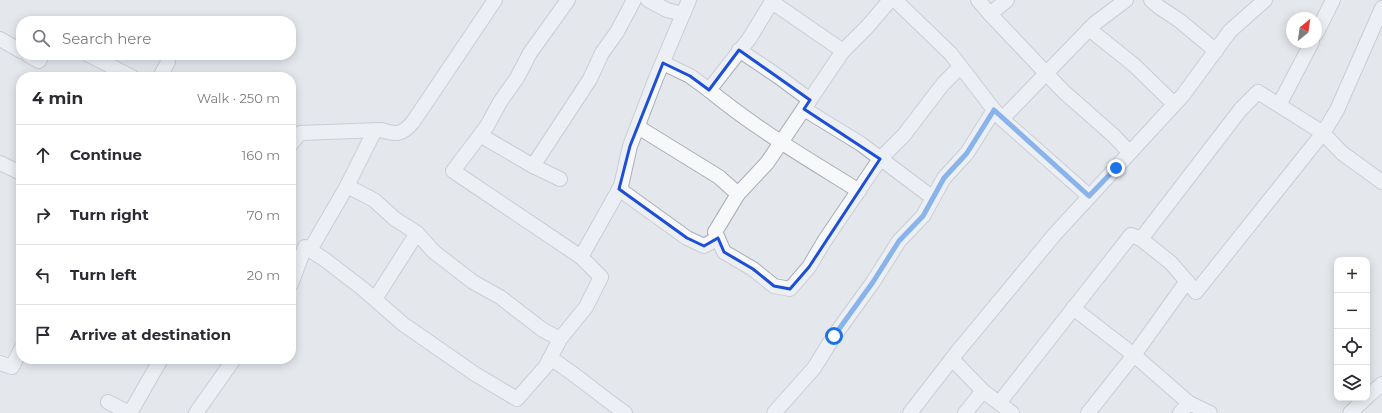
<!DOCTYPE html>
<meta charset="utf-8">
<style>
body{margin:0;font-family:Montserrat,sans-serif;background:#f2f2f3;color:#2b2b33}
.controls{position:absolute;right:12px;bottom:12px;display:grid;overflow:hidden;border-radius:8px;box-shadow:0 2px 10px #0003}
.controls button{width:36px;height:36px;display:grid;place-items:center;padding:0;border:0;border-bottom:1px solid #e1e1e2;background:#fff;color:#2b2b33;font:20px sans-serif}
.compass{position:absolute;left:1286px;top:12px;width:36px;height:36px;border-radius:50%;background:#fff;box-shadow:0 2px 10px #0003;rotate:29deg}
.stop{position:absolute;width:12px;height:12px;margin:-9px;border:3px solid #1a73e8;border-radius:50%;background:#fff}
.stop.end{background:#1a73e8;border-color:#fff;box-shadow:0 1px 4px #0008}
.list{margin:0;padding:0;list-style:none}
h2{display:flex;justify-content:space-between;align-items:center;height:52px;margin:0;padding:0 16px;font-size:17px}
h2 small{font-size:13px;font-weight:400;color:#7c7c81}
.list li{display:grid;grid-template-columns:26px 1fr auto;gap:12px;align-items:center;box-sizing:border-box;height:60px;padding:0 16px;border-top:1px solid #e1e1e2}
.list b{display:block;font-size:15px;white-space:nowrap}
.list em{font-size:13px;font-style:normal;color:#7c7c81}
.icon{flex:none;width:22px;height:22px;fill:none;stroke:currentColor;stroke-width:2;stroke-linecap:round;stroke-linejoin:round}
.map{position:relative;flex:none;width:1382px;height:413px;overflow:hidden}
.search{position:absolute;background:#fff;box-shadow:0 2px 10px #0003;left:16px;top:16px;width:280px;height:44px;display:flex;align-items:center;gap:10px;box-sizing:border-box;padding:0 14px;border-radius:16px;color:#7c7c81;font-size:15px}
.panel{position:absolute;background:#fff;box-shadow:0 2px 10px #0003;left:16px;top:72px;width:280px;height:292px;border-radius:16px}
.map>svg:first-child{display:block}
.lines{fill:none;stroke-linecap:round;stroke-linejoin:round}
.minor-casing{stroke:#a9aeb7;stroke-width:16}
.minor{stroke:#f7f8fa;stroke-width:14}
.route{stroke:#1a73e8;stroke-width:5}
.marked{fill:none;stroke:#1d4ed8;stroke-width:3;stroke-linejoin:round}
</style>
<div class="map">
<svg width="1382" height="413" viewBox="0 0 1382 413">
<rect width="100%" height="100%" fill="#e4e7ec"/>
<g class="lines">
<defs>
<g id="minor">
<path d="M 568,0 L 530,53 L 517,78 L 500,102 L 487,126 L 453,171 L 581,257"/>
<path d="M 648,0 L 667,10 L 683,14"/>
<path d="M 773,0 L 749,39 L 709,90 C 756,129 808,159 859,191"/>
<path d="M 890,0 L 868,26 L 843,51 L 767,163 L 738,194 L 715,232 L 724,252 L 753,269 L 774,286 L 790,289 L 809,267 L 825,240 L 880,159 L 904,135 L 943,84 L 960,67"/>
<path d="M 895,0 L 951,54 L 994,110"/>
<path d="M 978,0 L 990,14 L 1007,0"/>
<path d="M 1151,0 L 1159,7 L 1180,21 L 1216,51"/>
<path d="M 772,2 L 843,51"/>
<path d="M 1382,8 L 1337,110 L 1323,133 L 1196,292 L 1171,263 L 1141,239 L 1241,109 L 1258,92 L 1323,133 L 1342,153 L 1382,182"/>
<path d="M 990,14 L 1063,91 L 1114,136 L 1129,152"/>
<path d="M 1089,29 L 1134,65 L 1174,104"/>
<path d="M 1316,34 L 1333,0"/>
<path d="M 0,39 L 21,51"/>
<path d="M 739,50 L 779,77 L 810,100"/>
<path d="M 28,55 L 39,61 L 42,55"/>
<path d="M 89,55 L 132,77"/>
<path d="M 663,63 L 690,76 L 709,90"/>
<path d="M 160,77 L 168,62"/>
<path d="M 1279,105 L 1312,42"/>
<path d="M 804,109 L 861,144 L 933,198"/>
<path d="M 1002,119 L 1089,196"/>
<path d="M 638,127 L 719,177 L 738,194"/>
<path d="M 480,135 L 533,166 L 560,179"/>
<path d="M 291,144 L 300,133 L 381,130 C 397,135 402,135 413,122 L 495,0"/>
<path d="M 0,163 L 21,173"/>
<path d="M 533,166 L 590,79 L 602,53 L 617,32 L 634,0"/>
<path d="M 347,186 L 374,200 L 395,219 L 417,233 L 434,252 L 473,282 L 500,297 L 543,330 L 560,339"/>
<path d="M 619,189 L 687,238 L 704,246 L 718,238"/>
<path d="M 310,250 L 347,186 L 375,130"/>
<path d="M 291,284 L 305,247 L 324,259 L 363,289 L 403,324 L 475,374 L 517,399 L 546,366 L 560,339 L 586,307 L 601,277 L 581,257 L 621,186 L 630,146 L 656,78 L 689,0"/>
<path d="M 375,299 L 417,233"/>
<path d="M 1073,308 L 1134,355 L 1189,403"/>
<path d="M 550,358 C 577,375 599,395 625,413"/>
<path d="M 952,359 L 983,391 L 1012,413"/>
<path d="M 0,363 L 12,367 L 21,349"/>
<path d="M 1367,397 L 1382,384"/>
<path d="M 108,402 L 129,413"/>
<path d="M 999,403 L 1131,235 L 1141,239"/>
<path d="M 130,413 L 161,359"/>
<path d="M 196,413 L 234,359"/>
<path d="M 774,413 L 814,368 L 834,336 L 873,282 L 899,241 L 923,216 L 944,178 L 967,153 L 994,110 L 1002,119 L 1094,24 L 1126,0"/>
<path d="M 910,413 L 958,351 L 1055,234 L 1183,95 L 1230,31 L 1265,0"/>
<path d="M 965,413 L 983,391"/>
<path d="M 1088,413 L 1134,355 L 1187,281"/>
<path d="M 1180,413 L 1189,403 L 1210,413"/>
<path d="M 1350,413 L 1366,398"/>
</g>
</defs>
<!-- minor casing -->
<use href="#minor" class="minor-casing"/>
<!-- minor -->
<use href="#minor" class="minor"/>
</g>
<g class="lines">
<!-- route -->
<path class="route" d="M 834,336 L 873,282 L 899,241 L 923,216 L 944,178 L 967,153 L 994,110 L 1089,196 L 1116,168"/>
</g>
<!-- marked area -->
<path d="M0 0H1382V413H0ZM 739,50 L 810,100 L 804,109 L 880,159 L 809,267 L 790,289 L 774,286 L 753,269 L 724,252 L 718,238 L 704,246 L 687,238 L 619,189 L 630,146 L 663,63 L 690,76 L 709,90 Z" fill="#e4e7ec" fill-opacity=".55" fill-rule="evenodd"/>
<path class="marked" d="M 739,50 L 810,100 L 804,109 L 880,159 L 809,267 L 790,289 L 774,286 L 753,269 L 724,252 L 718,238 L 704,246 L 687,238 L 619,189 L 630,146 L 663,63 L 690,76 L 709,90 Z"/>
</svg>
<div class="controls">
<button>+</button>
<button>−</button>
<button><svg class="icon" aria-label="locate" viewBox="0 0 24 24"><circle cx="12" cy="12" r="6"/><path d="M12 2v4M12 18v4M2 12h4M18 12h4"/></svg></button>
<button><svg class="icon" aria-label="layers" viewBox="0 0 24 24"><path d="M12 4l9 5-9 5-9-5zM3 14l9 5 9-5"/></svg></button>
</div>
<svg class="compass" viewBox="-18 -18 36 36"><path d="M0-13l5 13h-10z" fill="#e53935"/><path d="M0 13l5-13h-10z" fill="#7c7c81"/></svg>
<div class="stop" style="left:834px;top:336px"></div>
<div class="stop end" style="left:1116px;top:168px"></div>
<div class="search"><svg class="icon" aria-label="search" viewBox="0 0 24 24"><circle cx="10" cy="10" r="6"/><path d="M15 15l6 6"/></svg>Search here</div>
<section class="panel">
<h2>4 min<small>Walk · 250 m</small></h2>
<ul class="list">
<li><svg class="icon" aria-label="ahead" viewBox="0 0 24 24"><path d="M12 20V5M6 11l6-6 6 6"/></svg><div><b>Continue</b></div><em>160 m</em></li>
<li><svg class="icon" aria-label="right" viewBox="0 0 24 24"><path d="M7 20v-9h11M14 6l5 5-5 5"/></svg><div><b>Turn right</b></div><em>70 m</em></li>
<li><svg class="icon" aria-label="left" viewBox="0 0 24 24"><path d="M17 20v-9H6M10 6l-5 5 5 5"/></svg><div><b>Turn left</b></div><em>20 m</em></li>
<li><svg class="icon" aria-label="arrive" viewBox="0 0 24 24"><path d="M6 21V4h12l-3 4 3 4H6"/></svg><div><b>Arrive at destination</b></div></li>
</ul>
</section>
</div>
